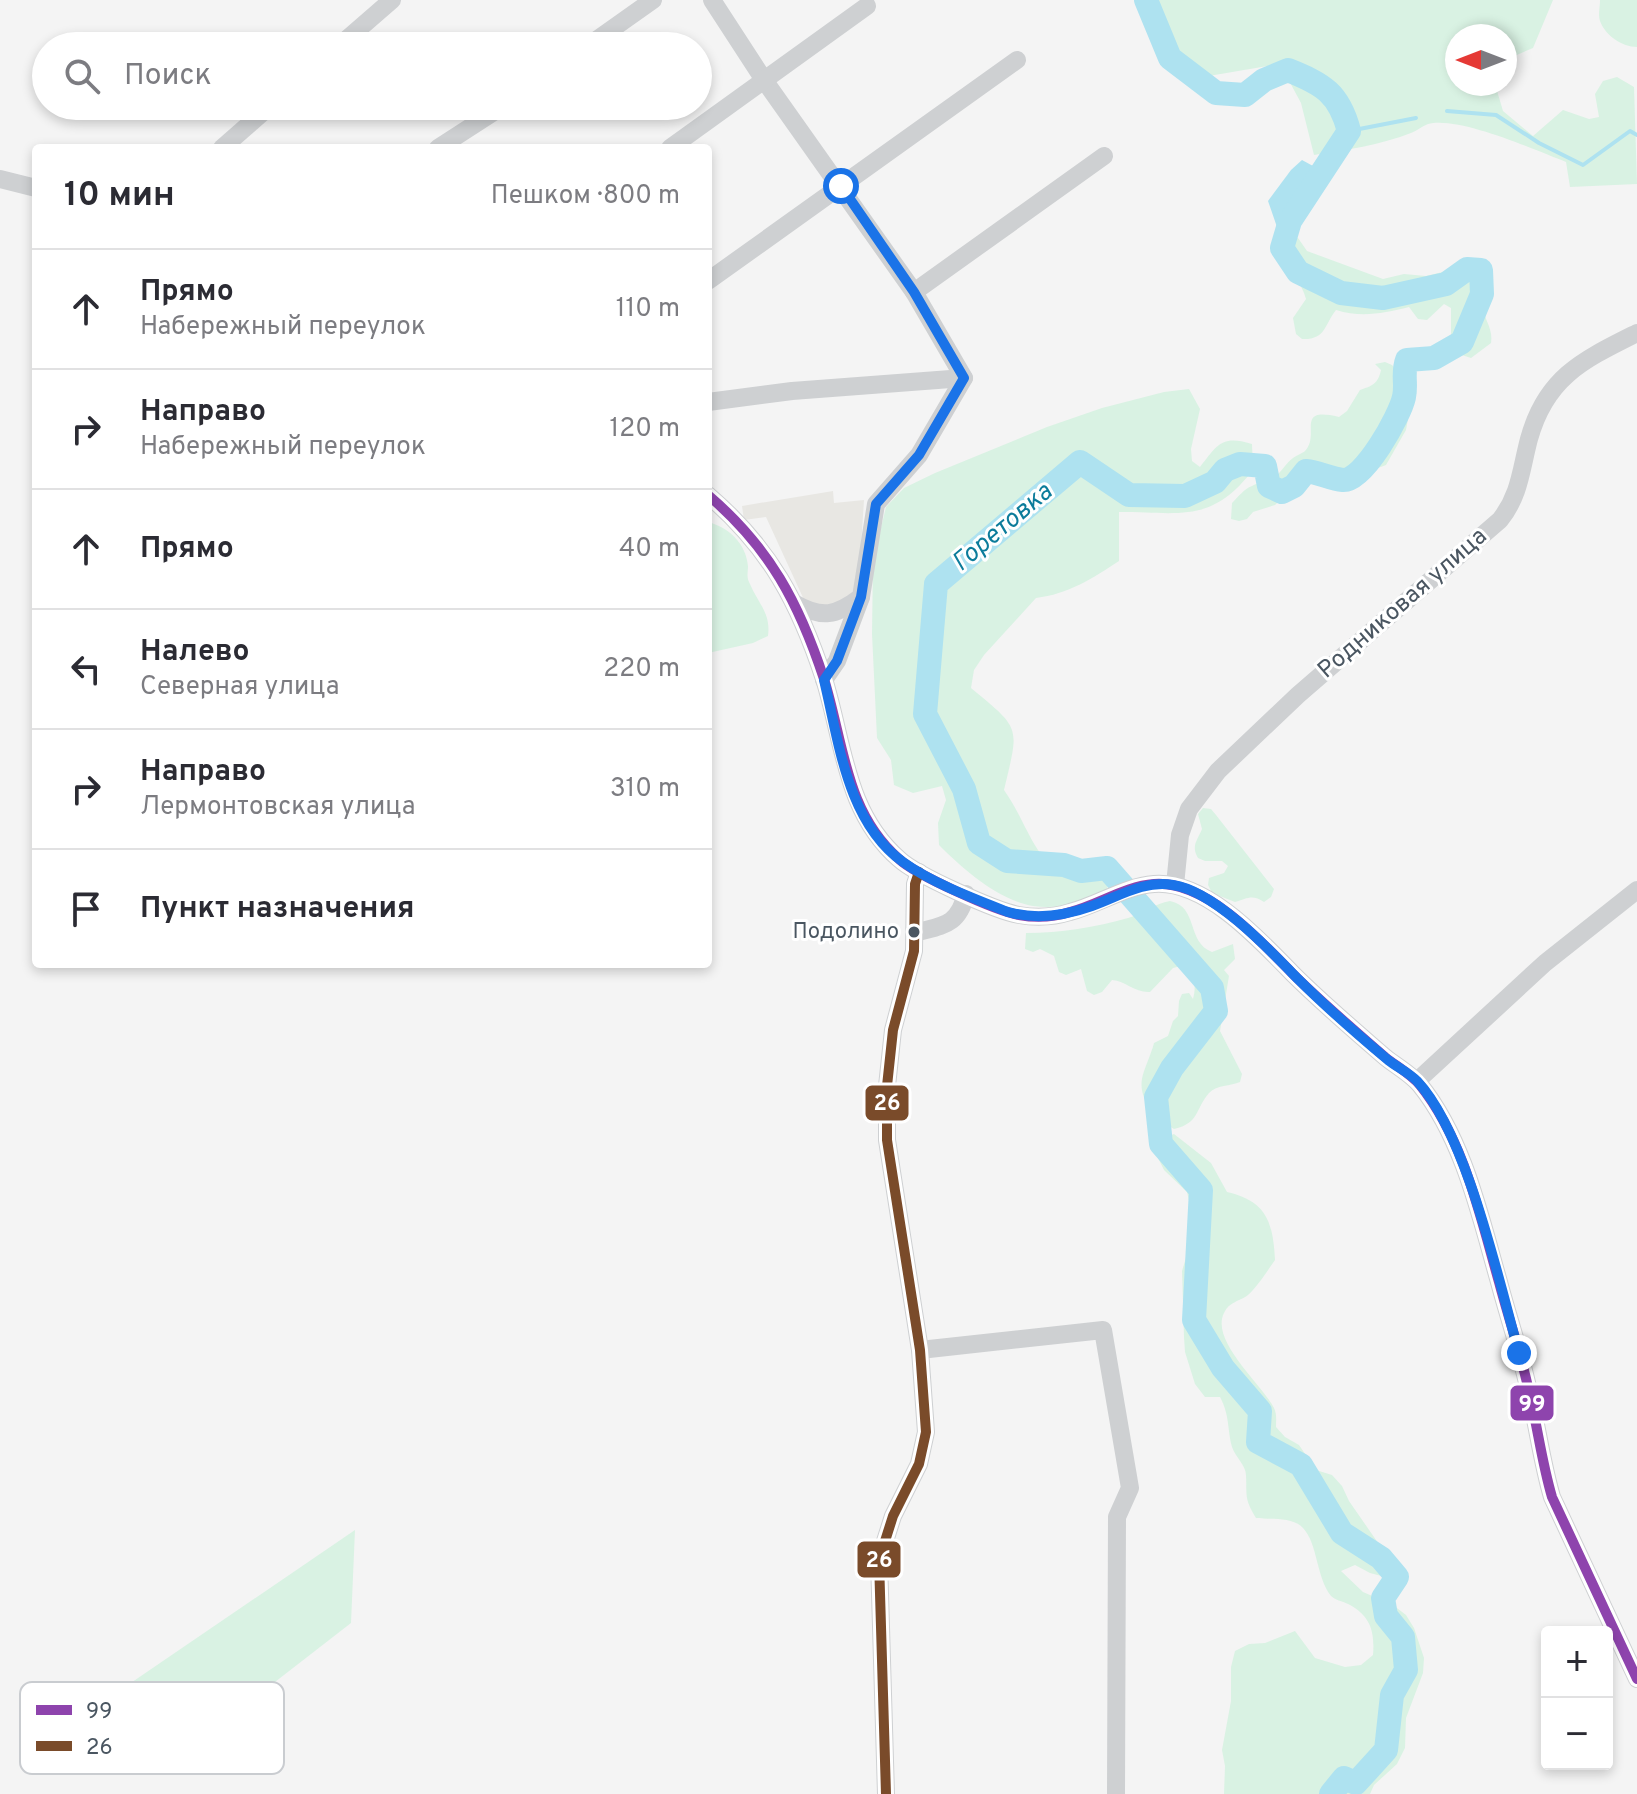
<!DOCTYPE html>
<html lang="ru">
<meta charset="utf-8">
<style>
body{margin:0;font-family:Overpass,sans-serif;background:#f2f2f3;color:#2b2b33}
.controls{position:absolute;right:24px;bottom:24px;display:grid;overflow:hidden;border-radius:8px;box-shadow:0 4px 12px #0003}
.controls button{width:72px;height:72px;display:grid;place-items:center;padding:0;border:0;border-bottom:2px solid #e1e1e2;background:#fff;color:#2b2b33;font:40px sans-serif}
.compass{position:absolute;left:1445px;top:24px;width:72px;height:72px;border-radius:50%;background:#fff;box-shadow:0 4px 12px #0003;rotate:270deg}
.stop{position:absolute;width:24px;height:24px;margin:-18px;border:6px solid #1a73e8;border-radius:50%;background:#fff}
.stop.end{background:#1a73e8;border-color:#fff;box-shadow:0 2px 8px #0008}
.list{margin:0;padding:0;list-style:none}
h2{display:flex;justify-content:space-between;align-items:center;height:104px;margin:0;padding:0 32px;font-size:34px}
h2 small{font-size:26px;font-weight:400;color:#7c7c81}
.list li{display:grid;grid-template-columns:52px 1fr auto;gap:24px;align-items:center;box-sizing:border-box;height:120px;padding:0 32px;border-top:2px solid #e1e1e2}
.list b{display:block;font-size:30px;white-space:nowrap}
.list p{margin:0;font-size:26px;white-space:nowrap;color:#7c7c81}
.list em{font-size:26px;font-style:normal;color:#7c7c81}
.icon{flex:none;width:44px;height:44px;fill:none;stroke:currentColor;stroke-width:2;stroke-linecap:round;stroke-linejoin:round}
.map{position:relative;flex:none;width:1637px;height:1794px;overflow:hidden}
.search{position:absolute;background:#fff;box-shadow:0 4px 12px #0003;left:32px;top:32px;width:680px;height:88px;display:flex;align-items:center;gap:20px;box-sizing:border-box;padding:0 28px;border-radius:44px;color:#7c7c81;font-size:30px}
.panel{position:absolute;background:#fff;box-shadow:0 4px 12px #0003;left:32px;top:144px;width:680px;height:824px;border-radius:8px}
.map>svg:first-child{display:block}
.commercial{fill:#e8e7e3}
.green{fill:#d9f2e3}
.water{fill:#aee2f0}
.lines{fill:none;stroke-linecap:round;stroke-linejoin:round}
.stream{stroke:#aee2f0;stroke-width:4}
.river{stroke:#aee2f0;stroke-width:24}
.minor{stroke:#ced0d2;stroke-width:18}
.bus-1-casing{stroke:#fff;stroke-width:16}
.bus-2-casing{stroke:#fff;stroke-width:16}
.bus-1{stroke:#8e44ad;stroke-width:10}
.bus-2{stroke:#7a4b2a;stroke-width:10}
.route{stroke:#1a73e8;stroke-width:10}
.bus-dot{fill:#4a5661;stroke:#fff;stroke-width:3}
.labels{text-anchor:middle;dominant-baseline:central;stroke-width:6;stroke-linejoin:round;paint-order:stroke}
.bus-label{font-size:22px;fill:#4a5661;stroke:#fff;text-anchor:end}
.street-label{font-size:24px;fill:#4a5661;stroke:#fff}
.water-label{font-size:26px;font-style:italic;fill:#0c7c9b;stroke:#fff}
.key{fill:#fff;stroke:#c9ccd0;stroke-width:2}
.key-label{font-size:22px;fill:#4a5661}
.line-badge{stroke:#fff;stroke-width:3}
.badge-label{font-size:22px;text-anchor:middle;font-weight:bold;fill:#fff}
</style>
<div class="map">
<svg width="1637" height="1794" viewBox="0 0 1637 1794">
<rect width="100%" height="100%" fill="#f4f4f4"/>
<!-- commercial -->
<path class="commercial" d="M 833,491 L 834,503 L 864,500 L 858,594 L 839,608 L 805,602 L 766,517 L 744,520 L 742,506 Z"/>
<!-- green -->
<g class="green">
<path d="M 1146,0 L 1553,0 L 1533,48 L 1505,60 L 1505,36 L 1457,36 L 1457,84 L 1495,84 L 1503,111 L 1533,136 L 1563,110 L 1589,119 L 1599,117 L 1595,94 L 1603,81 L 1617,77 L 1634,87 L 1637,184 L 1570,187 L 1566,162 C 1535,150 1459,116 1428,124 C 1422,126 1417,131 1411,133 C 1380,145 1346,150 1314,155 L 1301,103 L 1280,64 L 1197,78 L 1174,55 Z"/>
<path d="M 1600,0 L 1637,0 L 1637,47 C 1622,47 1605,35 1600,21 C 1598,15 1600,6 1600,0 Z"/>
<path d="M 1291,234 L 1298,238 L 1307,251 L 1383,279 L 1404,274 L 1426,276 L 1451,270 L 1477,259 L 1485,259 C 1502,285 1481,294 1484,311 C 1486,323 1493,329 1491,343 L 1471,358 L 1456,353 L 1451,348 L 1451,308 L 1444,304 L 1427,320 L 1418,319 L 1409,307 C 1384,313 1362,318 1336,310 C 1324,325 1326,340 1302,339 L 1296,334 L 1293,318 L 1306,299 C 1301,279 1280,262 1285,238 Z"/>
<path d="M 1385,362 L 1392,365 L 1409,382 L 1412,397 L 1406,430 L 1386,465 C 1368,471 1368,479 1353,487 L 1322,479 L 1293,488 L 1275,505 L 1253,512 L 1247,519 L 1239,521 L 1231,519 L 1232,503 C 1238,497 1244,489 1252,486 C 1259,482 1268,482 1275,477 C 1282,471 1286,463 1293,458 C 1293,458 1303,452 1304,452 C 1322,435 1293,406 1339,417 L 1347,411 L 1360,390 C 1372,386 1378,384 1381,370 L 1375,364 Z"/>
<path d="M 1189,389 L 1200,409 L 1191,449 L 1192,461 L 1200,467 C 1218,444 1222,435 1252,444 L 1253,470 C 1211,524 1181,512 1119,512 L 1119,561 C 1092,579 1068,594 1036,598 L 984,655 L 974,670 L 971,688 C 1022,730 1019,726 1004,790 C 1019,811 1027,835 1042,856 L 1071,855 L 1107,881 L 1108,895 C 1084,902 1058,910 1033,906 C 998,900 963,869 939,845 L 938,823 L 946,800 L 942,786 L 913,793 L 894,785 L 891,760 L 877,738 L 872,634 L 873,561 L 886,507 L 904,488 L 935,473 L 1047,427 L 1102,408 L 1164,392 Z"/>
<path d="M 708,522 C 728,527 746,543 748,566 C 748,573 746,577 750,584 C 759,605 771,613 768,636 L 753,643 L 708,653 Z"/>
<path d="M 1203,808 L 1211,809 L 1216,815 L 1274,889 L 1271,897 L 1264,902 C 1253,894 1247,898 1235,902 L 1212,893 L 1208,885 L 1209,878 L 1224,873 L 1228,866 L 1222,861 L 1205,861 L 1198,858 C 1191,846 1197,841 1202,829 L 1198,814 Z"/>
<path d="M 1170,901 C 1199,907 1186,942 1212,952 L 1233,944 L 1235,959 L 1224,970 L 1229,976 L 1220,1031 L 1242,1074 L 1240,1082 C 1231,1086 1216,1085 1209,1093 C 1195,1109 1200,1123 1174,1129 C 1158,1119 1138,1101 1142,1079 C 1143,1071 1151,1055 1154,1043 L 1168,1036 L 1173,1021 L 1178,1016 L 1179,1001 L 1182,994 L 1189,993 L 1193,999 C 1197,984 1194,973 1181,966 L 1173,968 L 1150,992 C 1135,993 1126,981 1112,980 L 1102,992 L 1094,995 L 1087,991 L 1081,969 L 1066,975 L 1059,972 L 1054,956 L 1040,949 L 1033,952 L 1025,949 L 1026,933 C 1060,933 1096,927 1128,918 C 1143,914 1155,903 1170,901 Z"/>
<path d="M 1174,1134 L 1211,1163 L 1227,1192 C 1266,1201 1273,1221 1275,1260 C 1268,1270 1257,1287 1248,1295 C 1239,1302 1230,1301 1224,1313 C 1210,1341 1262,1384 1274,1408 C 1277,1414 1276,1420 1276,1427 L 1285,1437 L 1299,1445 L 1316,1470 L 1332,1475 L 1342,1486 L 1349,1501 L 1392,1563 L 1385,1577 L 1370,1573 L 1355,1565 L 1341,1571 L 1363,1592 L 1393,1605 L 1406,1615 L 1414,1628 L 1424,1658 L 1423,1673 L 1406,1718 L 1405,1748 L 1397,1764 L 1374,1785 L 1370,1794 L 1224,1794 L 1225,1766 L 1222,1750 L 1231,1701 L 1231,1667 L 1235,1651 L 1249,1644 L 1265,1643 L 1295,1631 L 1315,1658 L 1345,1667 L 1361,1665 L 1373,1655 C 1375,1631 1370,1615 1348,1604 C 1342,1601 1335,1600 1331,1596 C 1316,1577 1318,1544 1303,1528 C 1292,1516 1270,1520 1256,1518 C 1244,1498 1247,1496 1246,1475 C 1246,1466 1235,1456 1232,1447 C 1227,1428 1230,1416 1220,1397 L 1205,1397 L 1195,1384 L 1185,1352 L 1184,1337 L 1182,1271 L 1191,1241 L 1191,1209 L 1187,1192 L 1164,1170 L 1157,1156 L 1159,1140 Z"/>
<path d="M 355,1530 L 351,1623 L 182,1754 L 119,1691 Z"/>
</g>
<!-- water -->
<path class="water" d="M 1302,160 L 1313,166 L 1320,186 L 1303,217 L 1293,229 L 1277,227 L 1268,201 L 1291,170 Z"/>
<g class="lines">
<!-- stream -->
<g class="stream">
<path d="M 1447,111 L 1496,115 L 1539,143 L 1583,165 L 1630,131 L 1637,135"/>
<path d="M 1349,131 L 1416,118"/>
</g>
<!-- river -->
<path class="river" d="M 1146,0 L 1170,58 L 1216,93 L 1245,95 L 1264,80 L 1288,70 C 1323,84 1339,93 1349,131 L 1290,221 L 1282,248 L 1298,272 L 1341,293 L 1383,298 L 1446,284 L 1467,269 L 1481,270 L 1482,294 L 1462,342 L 1434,358 L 1407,360 C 1402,373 1407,384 1404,397 C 1400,416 1363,482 1343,480 C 1331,479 1318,472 1306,471 L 1294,486 L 1282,492 L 1269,486 L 1265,466 L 1240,464 L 1225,470 L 1215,482 L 1185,496 L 1129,495 L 1080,462 L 936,584 L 925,714 L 964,789 L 979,843 L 1007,861 L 1064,865 L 1081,871 L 1107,868 L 1212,988 L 1216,1011 L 1172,1068 L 1156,1097 L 1161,1144 L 1201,1190 L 1194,1320 L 1223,1368 L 1260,1411 L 1258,1442 L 1301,1465 L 1342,1533 L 1381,1558 L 1397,1577 L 1383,1598 L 1386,1616 L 1403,1637 L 1406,1670 L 1392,1695 L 1386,1750 L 1356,1783 L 1344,1778 L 1331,1794"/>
<!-- minor -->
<g class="minor">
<path d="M 712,0 L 764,80 L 914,292 L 964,378 L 919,455 L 876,504 L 861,597 C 836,616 822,619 794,603"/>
<path d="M 339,46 L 392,0"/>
<path d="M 588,46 L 653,0"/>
<path d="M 222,148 L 270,106"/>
<path d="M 438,148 L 503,106"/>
<path d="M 670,148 L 867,6"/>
<path d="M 0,179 L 36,188"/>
<path d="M 708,281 L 1017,60"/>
<path d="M 914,292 L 1104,156"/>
<path d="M 708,402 L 792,391 L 964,378"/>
<path d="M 708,495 C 770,548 799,603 824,679 C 844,743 845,812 899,859 C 916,875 996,911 1019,915 C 1036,918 1054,917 1070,912 C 1098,905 1125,886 1154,884 C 1205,880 1259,939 1292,973 C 1322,1003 1354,1030 1385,1057 C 1396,1066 1411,1074 1420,1085 C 1464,1140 1480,1216 1499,1282 C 1509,1320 1522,1357 1530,1396 C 1538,1430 1542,1463 1552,1497 L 1637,1679"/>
<path d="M 824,680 L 837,661 L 861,597"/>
<path d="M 1175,885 L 1180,835 L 1189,809 L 1218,771 L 1298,695 L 1500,520 C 1520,495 1521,469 1529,439 C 1546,377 1583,360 1637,333"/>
<path d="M 915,933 C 943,925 958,926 966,894"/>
<path d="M 1417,1081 L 1545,963 L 1637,890"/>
<path d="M 920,1350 L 1103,1330 L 1130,1488 L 1117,1517 L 1116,1794"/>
<path d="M 886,1794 L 879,1560 L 893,1516 L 919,1464 L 926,1432 L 920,1350 L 887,1140 L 887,1086 L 893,1030 L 914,951 L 915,884 L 919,872"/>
</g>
<defs>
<path id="bus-1" d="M 708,495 C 770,548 799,603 824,679 C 844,743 845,812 899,859 C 916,875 996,911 1019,915 C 1036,918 1054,917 1070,912 C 1098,905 1125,886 1154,884 C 1205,880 1259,939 1292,973 C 1322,1003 1354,1030 1385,1057 C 1396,1066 1411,1074 1420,1085 C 1464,1140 1480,1216 1499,1282 C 1509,1320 1522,1357 1530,1396 C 1538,1430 1542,1463 1552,1497 L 1637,1679"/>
<path id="bus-2" d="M 886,1794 L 879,1560 L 893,1516 L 919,1464 L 926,1432 L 920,1350 L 887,1140 L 887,1086 L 893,1030 L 914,951 L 915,884 L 919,872"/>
</defs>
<!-- bus-1 casing -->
<use href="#bus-1" class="bus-1-casing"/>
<!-- bus-2 casing -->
<use href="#bus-2" class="bus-2-casing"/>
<!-- bus-1 -->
<use href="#bus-1" class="bus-1"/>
<!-- bus-2 -->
<use href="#bus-2" class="bus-2"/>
</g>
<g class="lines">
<!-- route -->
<path class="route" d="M 841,186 L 914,292 L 964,378 L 919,455 L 876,504 L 861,597 L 837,661 L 824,680 C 839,742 847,822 903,862 C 932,883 975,899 1008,912 C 1036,920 1064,916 1092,906 C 1118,897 1143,880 1173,885 C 1214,891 1269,949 1298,979 C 1326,1007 1357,1034 1388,1060 C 1397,1067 1409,1073 1417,1081 C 1467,1134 1499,1282 1519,1353"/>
</g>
<!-- markers -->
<circle class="bus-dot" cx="914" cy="932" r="7"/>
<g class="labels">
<!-- bus labels -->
<g class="bus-label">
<text x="899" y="932">Подолино</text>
</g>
<!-- street labels -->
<g class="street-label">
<text transform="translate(1403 604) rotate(-41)">Родниковая улица</text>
</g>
<!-- water labels -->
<g class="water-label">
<text transform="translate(1003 528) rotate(-40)">Горетовка</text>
</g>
</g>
<!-- legend -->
<rect x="20" y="1682" width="264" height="92" rx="12" class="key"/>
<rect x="36" y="1705" width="36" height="10" fill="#8e44ad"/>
<rect x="36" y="1741" width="36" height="10" fill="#7a4b2a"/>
<g class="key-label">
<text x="86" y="1718">99</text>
<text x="86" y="1754">26</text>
</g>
<g class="line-badge">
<rect x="864" y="1084" width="46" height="38" rx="8" fill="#7a4b2a"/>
<rect x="1509" y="1384" width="46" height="38" rx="8" fill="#8e44ad"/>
<rect x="856" y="1540" width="46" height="39" rx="8" fill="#7a4b2a"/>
</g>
<g class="badge-label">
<text x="887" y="1110">26</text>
<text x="1532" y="1411">99</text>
<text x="879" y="1567">26</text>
</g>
</svg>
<div class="controls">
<button>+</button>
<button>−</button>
</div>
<svg class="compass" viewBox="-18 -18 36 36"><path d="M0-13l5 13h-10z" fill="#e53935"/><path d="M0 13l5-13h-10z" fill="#7c7c81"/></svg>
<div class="stop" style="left:841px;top:186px"></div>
<div class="stop end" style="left:1519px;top:1353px"></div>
<div class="search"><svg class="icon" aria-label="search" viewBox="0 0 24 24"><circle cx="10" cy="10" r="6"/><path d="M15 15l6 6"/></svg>Поиск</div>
<section class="panel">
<h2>10 мин<small>Пешком · 800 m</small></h2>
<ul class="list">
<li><svg class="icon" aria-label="ahead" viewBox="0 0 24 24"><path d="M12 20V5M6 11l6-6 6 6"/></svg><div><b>Прямо</b><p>Набережный переулок</p></div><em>110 m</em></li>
<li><svg class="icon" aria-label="right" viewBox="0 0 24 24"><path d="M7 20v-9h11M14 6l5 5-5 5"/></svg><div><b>Направо</b><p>Набережный переулок</p></div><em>120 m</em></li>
<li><svg class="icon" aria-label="ahead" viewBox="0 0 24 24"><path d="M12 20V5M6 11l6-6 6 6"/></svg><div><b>Прямо</b></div><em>40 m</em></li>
<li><svg class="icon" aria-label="left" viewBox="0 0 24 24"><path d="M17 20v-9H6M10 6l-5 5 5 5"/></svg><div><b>Налево</b><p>Северная улица</p></div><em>220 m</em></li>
<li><svg class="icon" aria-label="right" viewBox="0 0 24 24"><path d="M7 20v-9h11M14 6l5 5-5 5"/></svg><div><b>Направо</b><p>Лермонтовская улица</p></div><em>310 m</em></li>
<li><svg class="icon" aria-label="arrive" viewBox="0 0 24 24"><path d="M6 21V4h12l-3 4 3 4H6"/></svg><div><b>Пункт назначения</b></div></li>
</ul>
</section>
</div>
